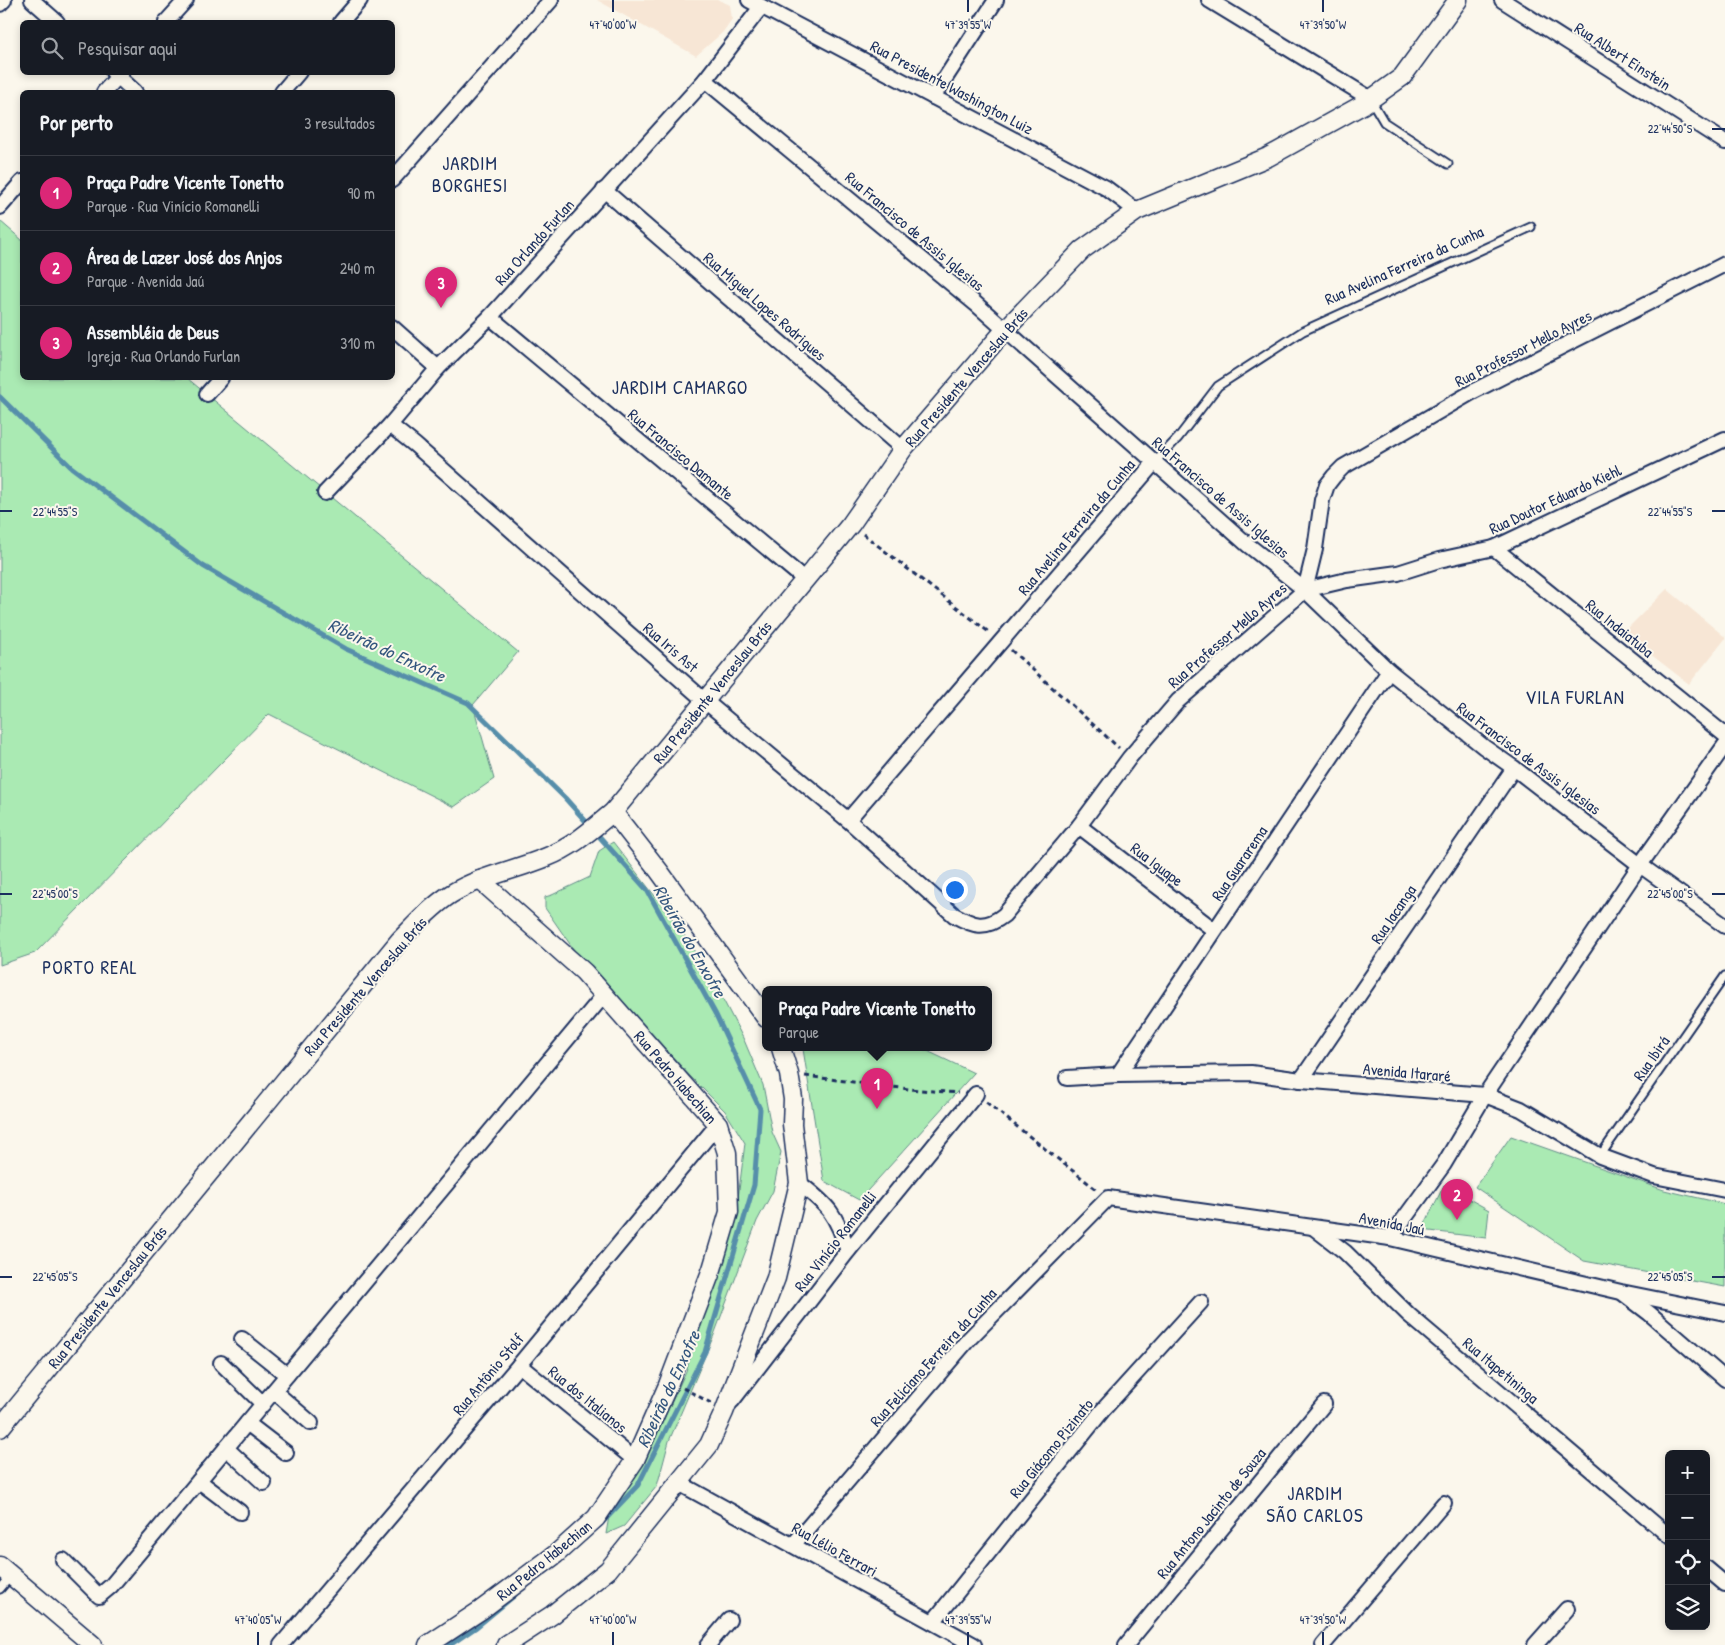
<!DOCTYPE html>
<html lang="pt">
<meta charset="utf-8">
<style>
body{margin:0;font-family:"Patrick Hand",sans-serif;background:#242831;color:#f1f3f6}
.controls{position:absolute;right:15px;bottom:15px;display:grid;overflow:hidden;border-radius:8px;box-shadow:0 2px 8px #0003}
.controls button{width:45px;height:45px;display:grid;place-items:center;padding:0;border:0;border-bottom:1px solid #363941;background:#171b24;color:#f1f3f6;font:25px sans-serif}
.you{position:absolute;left:954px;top:889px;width:18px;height:18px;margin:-12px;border:4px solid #fff;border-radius:50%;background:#1a73e8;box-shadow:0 0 0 8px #1a73e833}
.badge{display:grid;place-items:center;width:32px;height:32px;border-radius:50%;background:#db2777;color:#fff;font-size:16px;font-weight:700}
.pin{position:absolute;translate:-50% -41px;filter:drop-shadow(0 1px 2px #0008)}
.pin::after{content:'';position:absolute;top:26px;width:18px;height:15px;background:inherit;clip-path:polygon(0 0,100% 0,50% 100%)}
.popup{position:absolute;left:762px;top:986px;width:230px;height:65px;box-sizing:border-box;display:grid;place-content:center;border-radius:8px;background:#171b24;filter:drop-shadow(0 1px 4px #0005);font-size:16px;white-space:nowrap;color:#9ea1a6}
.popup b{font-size:19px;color:#f1f3f6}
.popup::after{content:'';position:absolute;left:50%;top:100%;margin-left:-10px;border:10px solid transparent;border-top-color:#171b24}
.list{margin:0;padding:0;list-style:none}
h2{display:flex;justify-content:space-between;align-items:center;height:65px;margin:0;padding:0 20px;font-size:21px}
h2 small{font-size:16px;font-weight:400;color:#9ea1a6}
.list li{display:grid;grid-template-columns:32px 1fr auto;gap:15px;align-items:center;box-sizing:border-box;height:75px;padding:0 20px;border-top:1px solid #363941}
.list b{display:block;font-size:19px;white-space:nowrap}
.list p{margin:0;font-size:16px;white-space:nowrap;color:#9ea1a6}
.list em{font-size:16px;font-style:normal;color:#9ea1a6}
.icon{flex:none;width:28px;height:28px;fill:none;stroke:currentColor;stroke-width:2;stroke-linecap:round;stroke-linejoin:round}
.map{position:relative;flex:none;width:1725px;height:1645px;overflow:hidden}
.search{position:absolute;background:#171b24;box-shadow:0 2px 8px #0003;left:20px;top:20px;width:375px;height:55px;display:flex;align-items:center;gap:12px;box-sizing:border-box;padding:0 18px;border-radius:8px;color:#9ea1a6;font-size:19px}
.panel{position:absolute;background:#171b24;box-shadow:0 2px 8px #0003;left:20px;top:90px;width:375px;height:290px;border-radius:8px}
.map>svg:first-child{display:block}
.built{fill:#f7e6d5}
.green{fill:#aaeab3;stroke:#628c88}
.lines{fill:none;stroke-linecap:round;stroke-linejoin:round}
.stream{stroke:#578eaa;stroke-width:5}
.service-casing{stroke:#1b2f5e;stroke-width:11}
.minor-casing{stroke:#1b2f5e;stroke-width:18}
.tertiary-casing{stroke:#1b2f5e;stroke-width:21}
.path{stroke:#1b2f5e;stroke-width:3;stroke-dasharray:5 4;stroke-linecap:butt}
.service{stroke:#fbf7ec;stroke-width:7}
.minor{stroke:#fbf7ec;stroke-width:14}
.tertiary{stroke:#fbf7ec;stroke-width:18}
.ticks{fill:none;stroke:#1b2f5e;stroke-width:2}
.labels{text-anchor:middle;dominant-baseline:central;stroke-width:4;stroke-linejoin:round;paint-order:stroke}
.street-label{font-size:16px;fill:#1b2f5e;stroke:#fbf7ec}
.water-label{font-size:18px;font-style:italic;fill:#34567e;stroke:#fbf7ec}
.quarter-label{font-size:19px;letter-spacing:1px;fill:#1b2f5e;stroke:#fbf7ec}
.ticks-label{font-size:12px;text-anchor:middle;fill:#1b2f5e;stroke:#fbf7ec;stroke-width:4;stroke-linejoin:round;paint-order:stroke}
</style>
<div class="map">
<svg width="1725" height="1645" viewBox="0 0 1725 1645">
<rect width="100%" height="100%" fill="#fbf7ec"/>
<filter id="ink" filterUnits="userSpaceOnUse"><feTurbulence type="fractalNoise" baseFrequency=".02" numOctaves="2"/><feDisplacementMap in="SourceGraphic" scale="10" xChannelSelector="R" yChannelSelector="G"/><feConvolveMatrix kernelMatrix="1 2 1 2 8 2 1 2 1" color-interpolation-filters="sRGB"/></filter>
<g filter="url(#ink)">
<!-- built -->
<g class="built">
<path d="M 597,0 L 719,0 L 730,5 L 732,19 L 723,32 L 696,56 Z"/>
<path d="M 1667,589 L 1725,637 L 1725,639 L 1689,684 L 1623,633 Z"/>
</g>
<!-- green -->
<g class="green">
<path d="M 0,221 L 22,240 L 22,378 L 187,378 L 518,652 L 473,705 L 494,779 L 454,807 L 269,714 L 35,953 L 0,965 Z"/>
<path d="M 613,842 L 679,927 L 715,984 L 744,1040 L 763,1085 L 772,1132 L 781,1152 L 773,1191 L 757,1221 L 714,1335 L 669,1441 L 657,1486 L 624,1526 L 606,1534 L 611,1504 L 639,1465 L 662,1423 L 686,1371 L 715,1273 L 736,1214 L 745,1143 L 725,1111 L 689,1075 L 597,972 L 583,963 L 545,908 L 545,897 L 552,895 L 590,877 L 599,851 Z"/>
<path d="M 806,1048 L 921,1048 L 974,1073 L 859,1200 L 824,1181 L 803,1049 Z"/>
<path d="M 1511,1136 L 1664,1190 L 1725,1204 L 1725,1287 L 1584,1261 L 1475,1187 Z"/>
<path d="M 1444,1185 L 1489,1210 L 1486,1238 L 1422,1230 Z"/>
</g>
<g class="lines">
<!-- stream -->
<g class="stream">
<path d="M 0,397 L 71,467 L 203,566 L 346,649 L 468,703 L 565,798 L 647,890 L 716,1015 L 760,1109 L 754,1185 L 705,1352 L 638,1485 L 600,1525"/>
<path d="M 450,1645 L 475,1628 L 515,1595"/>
</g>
<defs>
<g id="service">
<path d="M 1371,100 L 1384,122 L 1448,164"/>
<path d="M 1154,463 L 1178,438 L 1218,386 L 1303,331 L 1531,227"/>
<path d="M 1600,1156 L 1725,976"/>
<path d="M 0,1589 L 11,1576"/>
</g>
<g id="minor">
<path d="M 32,0 L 57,22"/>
<path d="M 749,0 L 1106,188 L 1137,211"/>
<path d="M 1209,0 L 1371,99"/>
<path d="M 1502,0 L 1725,142"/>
<path d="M 0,4 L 4,0"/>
<path d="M 166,22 L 186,0"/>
<path d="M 341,22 L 360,0"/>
<path d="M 113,72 L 135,92"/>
<path d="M 705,80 L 976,304 L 1248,545 L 1305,590 L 1389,671 L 1484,747 L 1514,768 L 1640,865 L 1725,926"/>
<path d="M 104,92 L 122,72"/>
<path d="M 282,92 L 299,72"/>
<path d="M 933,97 L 996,0"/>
<path d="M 392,180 L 551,0"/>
<path d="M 604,190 L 903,449"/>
<path d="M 0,207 L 22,182"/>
<path d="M 490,317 L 804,579"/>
<path d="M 392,327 L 438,368"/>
<path d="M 207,394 L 221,378"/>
<path d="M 390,425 L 415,445 L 705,701 L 848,820 L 954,915 C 974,926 985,930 1004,915 L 1079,826 L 1130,757 L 1178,701 L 1305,590 L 1315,549 L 1322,500 L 1327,485 L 1334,476 L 1343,467 L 1474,391 L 1725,264"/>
<path d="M 325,493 L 390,425 L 438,368 L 490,317 L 705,80 L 761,7"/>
<path d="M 1494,548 L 1725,735"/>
<path d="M 1305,590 L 1347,580 L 1398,573 L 1439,560 L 1494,548 L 1725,439"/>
<path d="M 848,820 L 1154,463"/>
<path d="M 1079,826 L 1214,930"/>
<path d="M 1118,1075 L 1389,671"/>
<path d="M 1067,1078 L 1118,1075 L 1251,1073 L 1301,1080 L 1485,1095 L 1521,1109 L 1600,1156 L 1654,1176 L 1725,1190"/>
<path d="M 1301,1080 L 1514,768"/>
<path d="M 799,1183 C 829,1206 836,1214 848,1251"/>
<path d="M 1314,1228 L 1345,1252 L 1409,1315 L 1669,1536"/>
<path d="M 1390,1238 L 1444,1164 L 1485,1095 L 1640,865 L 1725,745"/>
<path d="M 1624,1294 L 1649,1313 L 1725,1379"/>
<path d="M 242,1339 L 287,1375"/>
<path d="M 221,1363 L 263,1404"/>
<path d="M 519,1365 L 635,1460"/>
<path d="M 274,1391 L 311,1423"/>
<path d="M 732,1401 L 848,1251 L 976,1094"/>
<path d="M 247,1423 L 286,1453"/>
<path d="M 226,1448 L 264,1483"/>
<path d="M 199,1481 L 240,1512"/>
<path d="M 679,1483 L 974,1645"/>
<path d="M 793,1545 L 967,1341 L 1108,1198 L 1390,1238 L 1621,1292 L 1725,1313"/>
<path d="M 63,1560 L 99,1596 L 111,1586 L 604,995"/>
<path d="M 1706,1568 L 1725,1584"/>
<path d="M 933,1622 L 1102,1411 L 1201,1302"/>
<path d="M 281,1645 L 519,1365 L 718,1124"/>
<path d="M 708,1645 L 729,1620"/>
<path d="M 1126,1645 L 1324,1404"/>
<path d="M 1323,1645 L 1444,1503"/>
<path d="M 1535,1645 L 1567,1609"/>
</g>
<g id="tertiary">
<path d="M 613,812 L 659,871 L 766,1018"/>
<path d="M 0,1428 L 400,940 C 416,924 432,906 451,894 C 480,876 516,870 547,857 C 574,846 591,830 613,812 L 851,524 L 903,449 L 1005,330 L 1082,250 L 1137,211 L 1268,157 L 1364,104 L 1402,77 L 1458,0"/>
<path d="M 0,1566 L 93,1645"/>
<path d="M 428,1645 L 481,1610 L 556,1554 L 596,1518 L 635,1460 L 668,1385 L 712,1269 L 729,1212 L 727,1153 L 718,1124 L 584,972 L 480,880"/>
<path d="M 506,1645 L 552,1615 L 608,1570 L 709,1445 L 724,1412 L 776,1278 L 799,1183 L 792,1124 L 793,1099 L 789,1074 L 781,1048"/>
</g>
</defs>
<!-- service casing -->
<use href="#service" class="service-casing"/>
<!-- minor casing -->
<use href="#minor" class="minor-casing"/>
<!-- tertiary casing -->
<use href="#tertiary" class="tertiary-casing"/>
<!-- path -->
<g class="path">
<path d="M 863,534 L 990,633"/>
<path d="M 1011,650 L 1119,748"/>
<path d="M 805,1076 L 909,1089 L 958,1093"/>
<path d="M 986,1102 L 1097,1190"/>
<path d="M 683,1388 L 711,1403"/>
</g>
<!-- service -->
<use href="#service" class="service"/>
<!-- minor -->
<use href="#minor" class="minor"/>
<!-- tertiary -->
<use href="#tertiary" class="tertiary"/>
</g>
</g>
<!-- ticks -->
<path class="ticks" d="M 613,0 L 613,12M 968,0 L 968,12M 1323,0 L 1323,12M 1712,129 L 1725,129M 0,511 L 12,511M 1712,511 L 1725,511M 0,894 L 12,894M 1712,894 L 1725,894M 0,1277 L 12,1277M 1712,1277 L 1725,1277M 258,1632 L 258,1645M 613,1632 L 613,1645M 968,1632 L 968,1645M 1323,1632 L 1323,1645"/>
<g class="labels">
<!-- street labels -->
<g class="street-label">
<text transform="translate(1623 56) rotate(33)">Rua Albert Einstein</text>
<text transform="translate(952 87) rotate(28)">Rua Presidente Washington Luiz</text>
<text transform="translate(915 231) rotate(40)">Rua Francisco de Assis Iglesias</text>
<text transform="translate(534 242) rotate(-48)">Rua Orlando Furlan</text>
<text transform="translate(1404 265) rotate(-24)">Rua Avelina Ferreira da Cunha</text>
<text transform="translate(765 306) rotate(41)">Rua Miguel Lopes Rodrigues</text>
<text transform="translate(1523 348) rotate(-27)">Rua Professor Mello Ayres</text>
<text transform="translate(966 377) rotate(-49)">Rua Presidente Venceslau Brás</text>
<text transform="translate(681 454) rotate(40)">Rua Francisco Damante</text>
<text transform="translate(1221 497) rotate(41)">Rua Francisco de Assis Iglesias</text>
<text transform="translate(1555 499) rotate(-25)">Rua Doutor Eduardo Kiehl</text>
<text transform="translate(1076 527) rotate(-50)">Rua Avelina Ferreira da Cunha</text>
<text transform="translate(1620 628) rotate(39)">Rua Indaiatuba</text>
<text transform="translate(1227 635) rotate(-41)">Rua Professor Mello Ayres</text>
<text transform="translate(671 647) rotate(41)">Rua Iris Ast</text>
<text transform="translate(712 692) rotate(-51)">Rua Presidente Venceslau Brás</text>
<text transform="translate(1529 758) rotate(37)">Rua Francisco de Assis Iglesias</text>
<text transform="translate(1239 863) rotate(-56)">Rua Guararema</text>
<text transform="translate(1157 864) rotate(37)">Rua Iguape</text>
<text transform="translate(1393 914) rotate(-56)">Rua Iacanga</text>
<text transform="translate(365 986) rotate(-49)">Rua Presidente Venceslau Brás</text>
<text transform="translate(1651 1058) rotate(-55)">Rua Ibirá</text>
<text transform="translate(1407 1072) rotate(5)">Avenida Itararé</text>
<text transform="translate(676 1077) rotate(49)">Rua Pedro Habechian</text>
<text transform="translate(1392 1223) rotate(11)">Avenida Jaú</text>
<text transform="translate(835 1241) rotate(-52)">Rua Vinício Romanelli</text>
<text transform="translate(107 1297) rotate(-51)">Rua Presidente Venceslau Brás</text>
<text transform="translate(933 1357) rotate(-48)">Rua Feliciano Ferreira da Cunha</text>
<text transform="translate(1501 1370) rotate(40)">Rua Itapetininga</text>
<text transform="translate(488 1374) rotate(-50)">Rua Antônio Stolf</text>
<text transform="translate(588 1399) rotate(39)">Rua dos Italianos</text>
<text transform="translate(1051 1448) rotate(-51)">Rua Giácomo Pizinato</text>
<text transform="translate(1211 1513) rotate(-51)">Rua Antono Jacinto de Souza</text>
<text transform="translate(835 1549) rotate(29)">Rua Lélio Ferrari</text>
<text transform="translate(544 1560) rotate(-39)">Rua Pedro Habechian</text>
</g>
<!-- water labels -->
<g class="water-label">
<text transform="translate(387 650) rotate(25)">Ribeirão do Enxofre</text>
<text transform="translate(690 941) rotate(60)">Ribeirão do Enxofre</text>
<text transform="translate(668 1389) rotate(-65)">Ribeirão do Enxofre</text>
</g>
<!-- quarter labels -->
<g class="quarter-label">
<text x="470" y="163">JARDIM<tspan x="470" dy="22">BORGHESI</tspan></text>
<text x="680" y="387">JARDIM CAMARGO</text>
<text x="1575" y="697">VILA FURLAN</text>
<text x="90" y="967">PORTO REAL</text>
<text x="1315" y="1493">JARDIM<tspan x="1315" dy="22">SÃO CARLOS</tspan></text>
</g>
</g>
<g class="ticks-label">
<text x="613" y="29">47°40'00"W</text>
<text x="968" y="29">47°39'55"W</text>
<text x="1323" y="29">47°39'50"W</text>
<text x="1670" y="133">22°44'50"S</text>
<text x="55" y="516">22°44'55"S</text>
<text x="1670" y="516">22°44'55"S</text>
<text x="55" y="898">22°45'00"S</text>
<text x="1670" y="898">22°45'00"S</text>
<text x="55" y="1281">22°45'05"S</text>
<text x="1670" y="1281">22°45'05"S</text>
<text x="258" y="1624">47°40'05"W</text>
<text x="613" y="1624">47°40'00"W</text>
<text x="968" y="1624">47°39'55"W</text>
<text x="1323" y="1624">47°39'50"W</text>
</g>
</svg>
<div class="controls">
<button>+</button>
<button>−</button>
<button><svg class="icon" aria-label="locate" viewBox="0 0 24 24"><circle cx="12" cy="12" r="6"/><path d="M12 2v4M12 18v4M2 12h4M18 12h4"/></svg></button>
<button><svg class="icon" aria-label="layers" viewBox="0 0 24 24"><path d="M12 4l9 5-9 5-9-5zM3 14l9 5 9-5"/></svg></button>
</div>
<div class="you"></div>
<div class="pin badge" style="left:877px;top:1109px">1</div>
<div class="popup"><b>Praça Padre Vicente Tonetto</b>Parque</div>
<div class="pin badge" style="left:1457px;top:1220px">2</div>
<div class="pin badge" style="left:441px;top:308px">3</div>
<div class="search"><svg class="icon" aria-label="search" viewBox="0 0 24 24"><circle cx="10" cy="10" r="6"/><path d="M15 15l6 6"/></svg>Pesquisar aqui</div>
<section class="panel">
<h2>Por perto<small>3 resultados</small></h2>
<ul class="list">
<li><span class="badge">1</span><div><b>Praça Padre Vicente Tonetto</b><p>Parque · Rua Vinício Romanelli</p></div><em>90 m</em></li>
<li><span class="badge">2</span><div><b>Área de Lazer José dos Anjos</b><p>Parque · Avenida Jaú</p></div><em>240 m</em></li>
<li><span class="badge">3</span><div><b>Assembléia de Deus</b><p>Igreja · Rua Orlando Furlan</p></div><em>310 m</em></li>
</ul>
</section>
</div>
